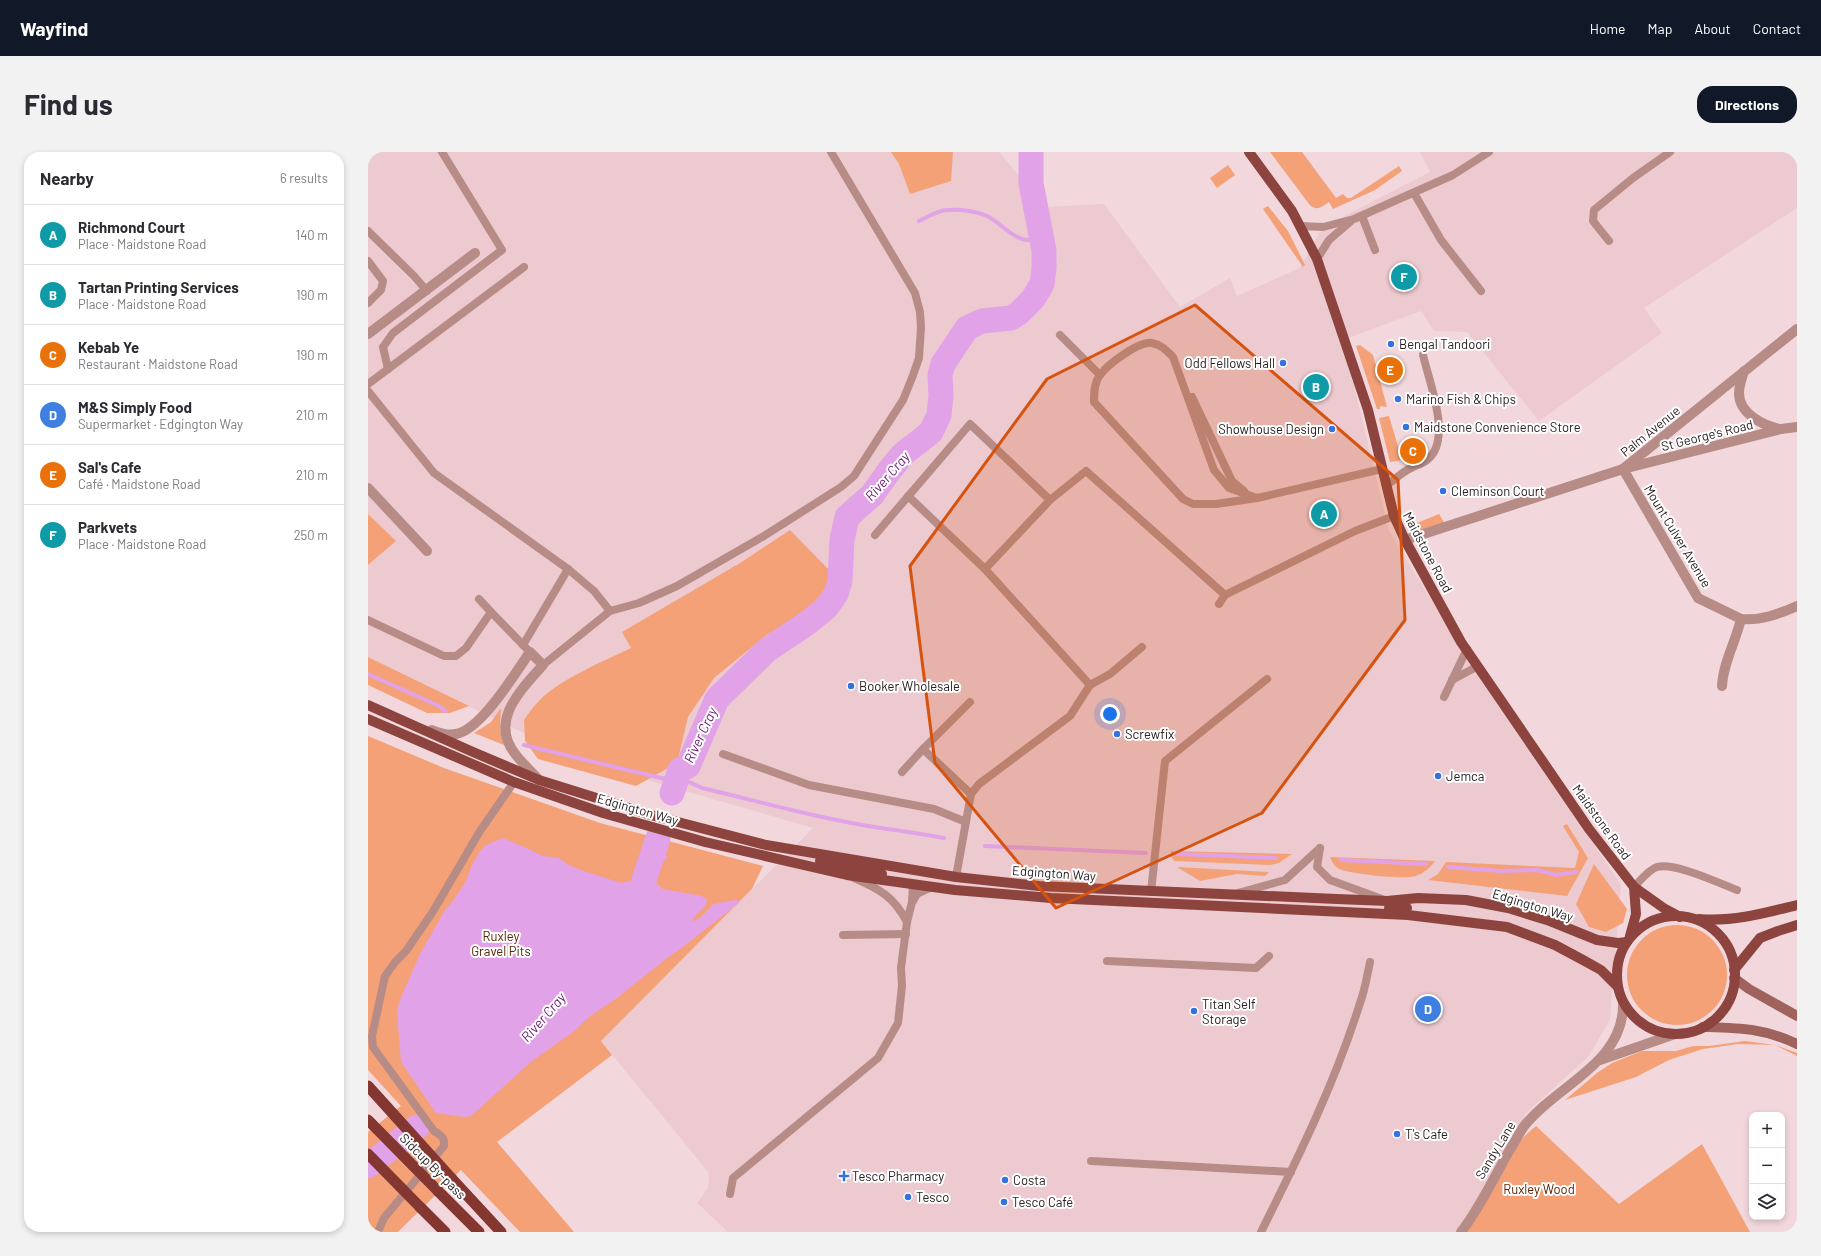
<!DOCTYPE html>
<meta charset="utf-8">
<style>
body{margin:0;font-family:Barlow,sans-serif;background:#f2f2f3;color:#2b2b33}
.controls{position:absolute;right:12px;bottom:12px;display:grid;overflow:hidden;border-radius:8px;box-shadow:0 2px 6px #0003}
.controls button{width:36px;height:36px;display:grid;place-items:center;padding:0;border:0;border-bottom:1px solid #e1e1e2;background:#fff;color:#2b2b33;font:20px sans-serif}
.you{position:absolute;left:742px;top:562px;width:14px;height:14px;margin:-10px;border:3px solid #fff;border-radius:50%;background:#1a73e8;box-shadow:0 0 0 6px #1a73e833}
.badge{display:grid;place-items:center;width:26px;height:26px;border-radius:50%;background:#111827;color:#fff;font-size:13px;font-weight:700}
.pin{position:absolute;translate:-50% -50%;border:2px solid #fff;box-shadow:0 1px 4px #0006}
.list{margin:0;padding:0;list-style:none}
h2{display:flex;justify-content:space-between;align-items:center;height:52px;margin:0;padding:0 16px;font-size:17px}
h2 small{font-size:13px;font-weight:400;color:#7c7c81}
.list li{display:grid;grid-template-columns:26px 1fr auto;gap:12px;align-items:center;box-sizing:border-box;height:60px;padding:0 16px;border-top:1px solid #e1e1e2}
.list b{display:block;font-size:15px;white-space:nowrap}
.list p{margin:0;font-size:13px;white-space:nowrap;color:#7c7c81}
.list em{font-size:13px;font-style:normal;color:#7c7c81}
.icon{flex:none;width:22px;height:22px;fill:none;stroke:currentColor;stroke-width:2;stroke-linecap:round;stroke-linejoin:round}
.map{position:relative;flex:none;width:1429px;height:1080px;overflow:hidden;border-radius:16px}
header{display:flex;align-items:center;gap:24px;box-sizing:border-box;height:56px;padding:0 20px;background:#111827;color:#fff}
header strong{font-size:19px}
nav{display:flex;gap:22px;margin-inline-start:auto;font-size:14px}
.intro{display:flex;align-items:center;justify-content:space-between;box-sizing:border-box;height:96px;padding:0 24px}
h1{margin:0;font-size:28px}
.button{padding:10px 18px;border-radius:16px;background:#111827;color:#fff;font-size:14px;font-weight:700}
main{display:flex;gap:24px;padding:0 24px}
aside{flex:1;background:#fff;border-radius:16px;box-shadow:0 2px 6px #0003}
.map>svg:first-child{display:block}
.built{fill:#eccad0}
.green{fill:#f4a177}
.water{fill:#e1a2e7}
.lines{fill:none;stroke-linecap:round;stroke-linejoin:round}
.stream{stroke:#e1a2e7;stroke-width:4}
.river{stroke:#e1a2e7;stroke-width:25}
.service{stroke:#b78c87;stroke-width:8}
.minor{stroke:#b78c87;stroke-width:10}
.tertiary{stroke:#b78c87;stroke-width:10}
.secondary{stroke:#a0625c;stroke-width:10}
.primary{stroke:#8d443e;stroke-width:10}
.trunk{stroke:#843630;stroke-width:11}
.trunk-bridge{stroke:#843630;stroke-width:11}
.marked{fill:#d5530e;fill-opacity:0.2;stroke:#d5530e;stroke-width:3;stroke-linejoin:round}
.poi-dot{fill:#3472e0;stroke:#fff;stroke-width:1.5}
.labels{text-anchor:middle;dominant-baseline:central;stroke-width:4;stroke-linejoin:round;paint-order:stroke}
.poi-label{font-size:13px;fill:#2b2123;stroke:#fff;text-anchor:start}
.street-label{font-size:13px;fill:#2b2123;stroke:#fff}
.park-label{font-size:13px;fill:#5a2503;stroke:#fff}
.water-label{font-size:14px;font-style:italic;fill:#6f2477;stroke:#fff}
</style>
<header>
<strong>Wayfind</strong>
<nav><a>Home</a><a>Map</a><a>About</a><a>Contact</a></nav>
</header>
<div class="intro"><h1>Find us</h1><a class="button">Directions</a></div>
<main>
<aside>
<h2>Nearby<small>6 results</small></h2>
<ul class="list">
<li><span class="badge" style="background:#0f9aa8">A</span><div><b>Richmond Court</b><p>Place · Maidstone Road</p></div><em>140 m</em></li>
<li><span class="badge" style="background:#0f9aa8">B</span><div><b>Tartan Printing Services</b><p>Place · Maidstone Road</p></div><em>190 m</em></li>
<li><span class="badge" style="background:#e8710a">C</span><div><b>Kebab Ye</b><p>Restaurant · Maidstone Road</p></div><em>190 m</em></li>
<li><span class="badge" style="background:#3f7fe0">D</span><div><b>M&amp;S Simply Food</b><p>Supermarket · Edgington Way</p></div><em>210 m</em></li>
<li><span class="badge" style="background:#e8710a">E</span><div><b>Sal's Cafe</b><p>Café · Maidstone Road</p></div><em>210 m</em></li>
<li><span class="badge" style="background:#0f9aa8">F</span><div><b>Parkvets</b><p>Place · Maidstone Road</p></div><em>250 m</em></li>
</ul>
</aside>
<div class="map">
<svg width="1429" height="1080" viewBox="0 0 1429 1080">
<rect width="100%" height="100%" fill="#f2d8dc"/>
<!-- built -->
<path class="built" d="M 0,0 L 631,0 L 677,55 L 736,52 L 812,155 L 862,126 L 869,144 L 932,116 L 955,75 L 1062,20 L 1052,0 L 1429,0 L 1429,56 L 1276,156 L 1294,181 L 1171,269 L 1099,180 L 1066,179 L 1053,159 L 975,188 L 1021,379 L 1085,483 L 1253,733 L 1242,867 L 1221,904 L 1157,962 L 1154,980 L 1091,1080 L 360,1080 L 329,1051 L 340,1036 L 341,1021 L 233,889 L 445,676 L 213,609 L 0,505 L 0,413 L 27,389 L 0,362 Z"/>
<!-- green -->
<g class="green">
<path d="M 523,0 L 585,0 L 583,29 L 542,42 L 531,12 Z"/>
<path d="M 902,0 L 934,0 L 968,46 L 975,42 L 979,46 L 983,46 L 1031,14 L 1034,19 L 1007,38 L 965,57 L 961,50 C 954,55 948,60 941,52 Z"/>
<path d="M 860,13 L 867,23 L 849,36 L 842,26 Z"/>
<path d="M 900,54 L 920,79 L 937,113 L 935,115 L 895,57 Z"/>
<path d="M 992,193 L 1005,203 L 1019,255 L 1012,254 L 1012,257 L 1009,257 L 988,194 Z"/>
<path d="M 1021,264 L 1034,308 L 1022,310 L 1011,266 Z"/>
<path d="M 0,362 L 28,389 L 0,413 Z"/>
<path d="M 1071,362 L 1077,372 L 1053,379 L 1049,371 Z"/>
<path d="M 422,378 L 465,422 L 459,444 L 443,460 L 400,482 L 346,526 L 320,565 L 309,611 L 268,634 L 170,607 L 157,589 L 156,568 C 160,562 164,556 169,551 C 188,529 236,509 263,496 L 254,480 L 372,411 Z"/>
<path d="M 0,505 L 101,554 L 82,561 L 59,561 L 0,533 Z"/>
<path d="M 133,556 C 132,569 131,581 136,593 L 106,581 L 123,570 Z"/>
<path d="M 0,584 L 76,616 L 232,671 L 395,714 L 384,737 L 233,889 L 244,903 L 129,990 L 206,1080 L 152,1080 L 93,1018 L 30,1080 L 0,1080 L 0,980 L 33,954 L 0,918 Z"/>
<path d="M 1199,672 L 1220,706 L 1199,744 L 1060,728 L 1070,722 L 1078,710 L 1207,716 L 1211,700 L 1195,674 Z"/>
<path d="M 803,699 L 924,702 L 911,711 L 902,713 L 806,709 L 803,704 Z"/>
<path d="M 962,705 L 1067,709 C 1062,716 1056,721 1048,724 C 1035,728 984,722 971,717 C 966,714 964,710 962,705 Z"/>
<path d="M 1226,712 L 1259,757 L 1255,771 L 1238,780 L 1221,775 L 1208,752 Z"/>
<path d="M 809,715 L 901,720 L 897,724 L 869,722 L 832,729 Z"/>
<circle cx="1309" cy="823" r="50"/>
<path d="M 1377,889 L 1407,893 L 1429,901 L 1429,904 L 1407,893 L 1370,892 L 1335,897 L 1301,908 L 1268,925 L 1197,948 L 1229,921 L 1244,911 L 1274,899 L 1308,899 L 1325,894 L 1341,894 Z"/>
<path d="M 1168,974 L 1251,1052 L 1334,992 L 1382,1080 L 1095,1080 C 1115,1046 1136,999 1168,974 Z"/>
</g>
<!-- water -->
<path class="water" d="M 135,686 L 156,695 L 175,704 L 191,706 L 199,712 L 213,718 L 253,731 L 270,727 L 273,724 L 276,712 L 276,704 L 273,698 L 277,698 L 282,694 L 294,697 L 300,706 C 290,710 287,719 286,729 L 295,737 L 334,744 L 339,748 C 339,757 326,761 324,770 L 333,765 L 345,752 L 367,748 L 370,748 L 371,751 L 312,797 L 299,806 L 249,846 L 221,865 L 205,880 L 164,909 L 103,964 L 96,965 L 68,961 L 33,910 L 29,860 L 31,850 L 52,802 L 77,758 L 85,749 L 98,729 L 103,715 L 112,699 L 118,693 Z"/>
<g class="lines">
<!-- stream -->
<g class="stream">
<path d="M 551,69 C 559,65 571,58 579,58 C 591,57 608,59 619,64 C 637,73 650,96 672,85"/>
<path d="M 0,522 L 71,554 L 77,559"/>
<path d="M 156,593 L 297,627 L 312,618 L 319,629 L 334,636 C 393,650 453,667 513,676 C 534,679 555,682 576,686"/>
<path d="M 617,694 L 778,701"/>
<path d="M 809,702 L 908,706"/>
<path d="M 973,708 L 1058,712"/>
<path d="M 1080,715 L 1133,719 L 1169,718 L 1188,723 L 1208,720"/>
</g>
<!-- river -->
<g class="river">
<path d="M 304,641 L 312,618 L 320,614 L 349,547 L 399,498 L 438,472 L 458,456 L 468,442 L 472,429 L 474,388 L 479,365 L 504,343 L 521,319 L 535,302 L 563,280 L 571,263 L 573,244 L 572,223 L 575,212 L 599,176 L 614,169 L 643,166 L 651,161 L 665,147 L 674,132 L 676,116 L 676,99 L 663,31 L 663,0"/>
<path d="M 276,728 L 290,686"/>
<path d="M 0,1014 L 49,975"/>
</g>
<!-- service -->
<g class="service">
<path d="M 1046,41 L 1073,88 L 1113,139"/>
<path d="M 994,64 L 1007,98"/>
<path d="M 932,74 L 955,75 L 986,67 L 1085,23 L 1121,0"/>
<path d="M 0,79 L 46,124 L 59,139"/>
<path d="M 1241,89 L 1225,69 L 1226,58 L 1265,26 L 1302,0"/>
<path d="M 949,107 L 961,88 L 983,69"/>
<path d="M 0,109 L 15,129 L 13,138 L 0,151"/>
<path d="M 692,183 L 732,223"/>
<path d="M 20,217 L 15,195 L 25,181 L 134,98 L 74,0"/>
<path d="M 0,232 L 156,115"/>
<path d="M 0,239 L 66,321 L 200,417 L 226,439 L 242,459"/>
<path d="M 824,245 L 864,329 L 876,339"/>
<path d="M 1018,334 C 1026,328 1034,320 1043,316 C 1048,313 1055,312 1059,308 C 1085,288 1061,230 1055,203"/>
<path d="M 540,344 L 617,417"/>
<path d="M 889,346 L 861,336 L 846,318 L 805,205 C 799,199 794,193 784,191 C 771,189 740,212 732,223 C 726,230 726,242 726,250 L 815,347 L 825,352 L 848,352 L 889,346 L 1014,317"/>
<path d="M 682,348 L 718,319 L 857,443 L 851,452"/>
<path d="M 507,383 L 602,272 L 682,348 L 617,417 L 722,533"/>
<path d="M 857,443 L 987,379 L 1026,364"/>
<path d="M 111,447 L 123,460"/>
<path d="M 0,468 L 76,504 L 88,504 L 98,496 L 123,460 L 162,500"/>
<path d="M 155,493 L 200,417"/>
<path d="M 175,513 L 242,459 L 271,451 L 309,434 L 396,384 L 473,335 L 486,324 L 535,248 L 544,226 L 551,206 L 553,175 L 552,160 L 547,141 L 463,0"/>
<path d="M 1084,528 L 1110,514"/>
<path d="M 1076,545 L 1099,497"/>
<path d="M 602,550 L 555,597 L 603,642"/>
<path d="M 355,602 L 441,633 L 566,657 L 598,670"/>
<path d="M 534,620 L 555,597"/>
<path d="M 952,696 L 949,715 L 962,728 L 1014,747"/>
<path d="M 588,725 L 603,642 L 611,632 L 702,564 L 722,533 L 742,522 L 774,495"/>
<path d="M 486,726 C 512,737 526,745 539,770"/>
<path d="M 1266,735 C 1272,729 1280,718 1289,715 C 1306,710 1351,731 1369,738"/>
<path d="M 783,740 L 797,609 L 899,527"/>
<path d="M 870,741 L 917,728 L 952,696"/>
<path d="M 545,749 L 549,742 L 564,735"/>
<path d="M 475,783 L 538,782"/>
<path d="M 739,809 L 888,816 L 901,804"/>
<path d="M 723,1009 L 923,1020"/>
<path d="M 362,1042 L 365,1026 L 510,906 L 530,871 L 534,834 L 533,816 L 539,770 L 544,750 L 545,732"/>
<path d="M 10,1080 L 16,1066 L 76,994 C 77,986 73,983 66,979 L 5,895 L 4,884 L 17,824 L 28,809 L 38,799 L 64,761 L 112,679 L 146,630"/>
<path d="M 893,1080 C 930,1006 967,931 992,851 C 997,838 999,824 1002,810"/>
</g>
<!-- minor -->
<g class="minor">
<path d="M 0,182 L 107,101"/>
<path d="M 1376,219 C 1374,226 1371,234 1371,241 C 1371,262 1395,273 1411,277"/>
<path d="M 1429,275 L 1413,277 L 1255,317 L 1330,446 L 1373,467 C 1392,469 1411,462 1429,454"/>
<path d="M 0,336 L 59,399"/>
<path d="M 1037,388 L 1255,317 L 1429,177"/>
<path d="M 1354,534 C 1355,511 1368,489 1373,467"/>
<path d="M 64,578 C 71,581 79,584 88,582 C 114,577 147,521 162,500 L 175,513 C 153,538 120,569 148,603 C 155,612 163,619 171,628"/>
</g>
<!-- tertiary -->
<g class="tertiary">
<path d="M 1232,908 L 1307,882"/>
<path d="M 1093,1080 C 1112,1056 1128,1021 1144,994 C 1149,987 1152,979 1157,973 C 1189,933 1256,911 1255,852"/>
</g>
<!-- secondary -->
<g class="secondary">
<path d="M 1366,826 L 1381,837 L 1429,864"/>
<path d="M 1335,875 C 1371,876 1396,876 1429,892"/>
</g>
<!-- primary -->
<g class="primary">
<path d="M 881,0 L 924,59 L 949,107 L 1000,258 L 1026,364 L 1037,388 L 1093,490 L 1221,677 L 1266,735 L 1297,757 L 1312,765"/>
<path d="M 0,553 L 105,600 L 171,628 L 283,663 L 398,693 L 588,725 L 671,734 L 969,747 L 1019,749 L 1050,746 L 1098,748 L 1140,756 L 1182,769 L 1229,788 L 1250,791 L 1259,790"/>
<path d="M 0,567 L 146,630 L 235,661 L 337,690 L 479,723 L 587,738 L 683,746 L 1040,763 L 1139,775 L 1187,793 L 1215,808 L 1233,818 L 1249,834"/>
<path d="M 452,709 L 514,722"/>
<path d="M 1021,756 L 1039,756"/>
<circle cx="1308" cy="823" r="59"/>
<path d="M 1331,767 C 1365,770 1397,761 1429,753"/>
<path d="M 1262,784 L 1268,762 L 1266,735"/>
<path d="M 1366,818 L 1392,786 L 1410,779 L 1429,773"/>
</g>
<!-- trunk -->
<g class="trunk">
<path d="M 84,1027 L 133,1080"/>
<path d="M 70,1039 L 111,1080"/>
<path d="M 52,1055 L 77,1080"/>
</g>
<!-- trunk-bridge -->
<g class="trunk-bridge">
<path d="M 0,934 L 84,1027"/>
<path d="M 0,968 L 70,1039"/>
<path d="M 0,1002 L 52,1055"/>
</g>
</g>
<!-- marked area -->
<path class="marked" d="M 827,153 L 1030,328 L 1037,468 L 894,661 L 688,756 L 567,611 L 542,414 L 679,227 Z"/>
<!-- markers -->
<g class="poi-dot">
<circle cx="1023" cy="192" r="4"/>
<circle cx="915" cy="211" r="4"/>
<circle cx="1030" cy="247" r="4"/>
<circle cx="1038" cy="275" r="4"/>
<circle cx="964" cy="277" r="4"/>
<circle cx="1075" cy="339" r="4"/>
<circle cx="483" cy="534" r="4"/>
<circle cx="749" cy="582" r="4"/>
<circle cx="1070" cy="624" r="4"/>
<circle cx="826" cy="859" r="4"/>
<circle cx="1029" cy="982" r="4"/>
<path d="M474 1018h4v4h4v4h-4v4h-4v-4h-4v-4h4z"/>
<circle cx="637" cy="1028" r="4"/>
<circle cx="540" cy="1045" r="4"/>
<circle cx="636" cy="1050" r="4"/>
</g>
<g class="labels">
<!-- poi labels -->
<g class="poi-label">
<text x="1031" y="192">Bengal Tandoori</text>
<text x="907" y="211" text-anchor="end">Odd Fellows Hall</text>
<text x="1038" y="247">Marino Fish &amp; Chips</text>
<text x="1046" y="275">Maidstone Convenience Store</text>
<text x="956" y="277" text-anchor="end">Showhouse Design</text>
<text x="1083" y="339">Cleminson Court</text>
<text x="491" y="534">Booker Wholesale</text>
<text x="757" y="582">Screwfix</text>
<text x="1078" y="624">Jemca</text>
<text x="834" y="852">Titan Self<tspan x="834" dy="15">Storage</tspan></text>
<text x="1037" y="982">T's Cafe</text>
<text x="484" y="1024">Tesco Pharmacy</text>
<text x="645" y="1028">Costa</text>
<text x="548" y="1045">Tesco</text>
<text x="644" y="1050">Tesco Café</text>
</g>
<!-- street labels -->
<g class="street-label">
<text transform="translate(1282 279) rotate(-39)">Palm Avenue</text>
<text transform="translate(1339 283) rotate(-14)">St George's Road</text>
<text transform="translate(1310 384) rotate(59)">Mount Culver Avenue</text>
<text transform="translate(1060 400) rotate(62)">Maidstone Road</text>
<text transform="translate(270 657) rotate(16)">Edgington Way</text>
<text transform="translate(1234 670) rotate(54)">Maidstone Road</text>
<text transform="translate(686 721) rotate(4)">Edgington Way</text>
<text transform="translate(1165 753) rotate(17)">Edgington Way</text>
<text transform="translate(1127 998) rotate(-59)">Sandy Lane</text>
<text transform="translate(65 1014) rotate(45)">Sidcup By-pass</text>
</g>
<!-- park labels -->
<g class="park-label">
<text x="133" y="784">Ruxley<tspan x="133" dy="15">Gravel Pits</tspan></text>
<text x="1171" y="1037">Ruxley Wood</text>
</g>
<!-- water labels -->
<g class="water-label">
<text transform="translate(519 324) rotate(-49)">River Cray</text>
<text transform="translate(332 583) rotate(-65)">River Cray</text>
<text transform="translate(175 865) rotate(-49)">River Cray</text>
</g>
</g>
</svg>
<div class="controls">
<button>+</button>
<button>−</button>
<button><svg class="icon" aria-label="layers" viewBox="0 0 24 24"><path d="M12 4l9 5-9 5-9-5zM3 14l9 5 9-5"/></svg></button>
</div>
<div class="you"></div>
<div class="pin badge" style="left:956px;top:362px;background:#0f9aa8">A</div>
<div class="pin badge" style="left:948px;top:235px;background:#0f9aa8">B</div>
<div class="pin badge" style="left:1045px;top:299px;background:#e8710a">C</div>
<div class="pin badge" style="left:1060px;top:857px;background:#3f7fe0">D</div>
<div class="pin badge" style="left:1022px;top:218px;background:#e8710a">E</div>
<div class="pin badge" style="left:1036px;top:125px;background:#0f9aa8">F</div>
</div>
</main>
